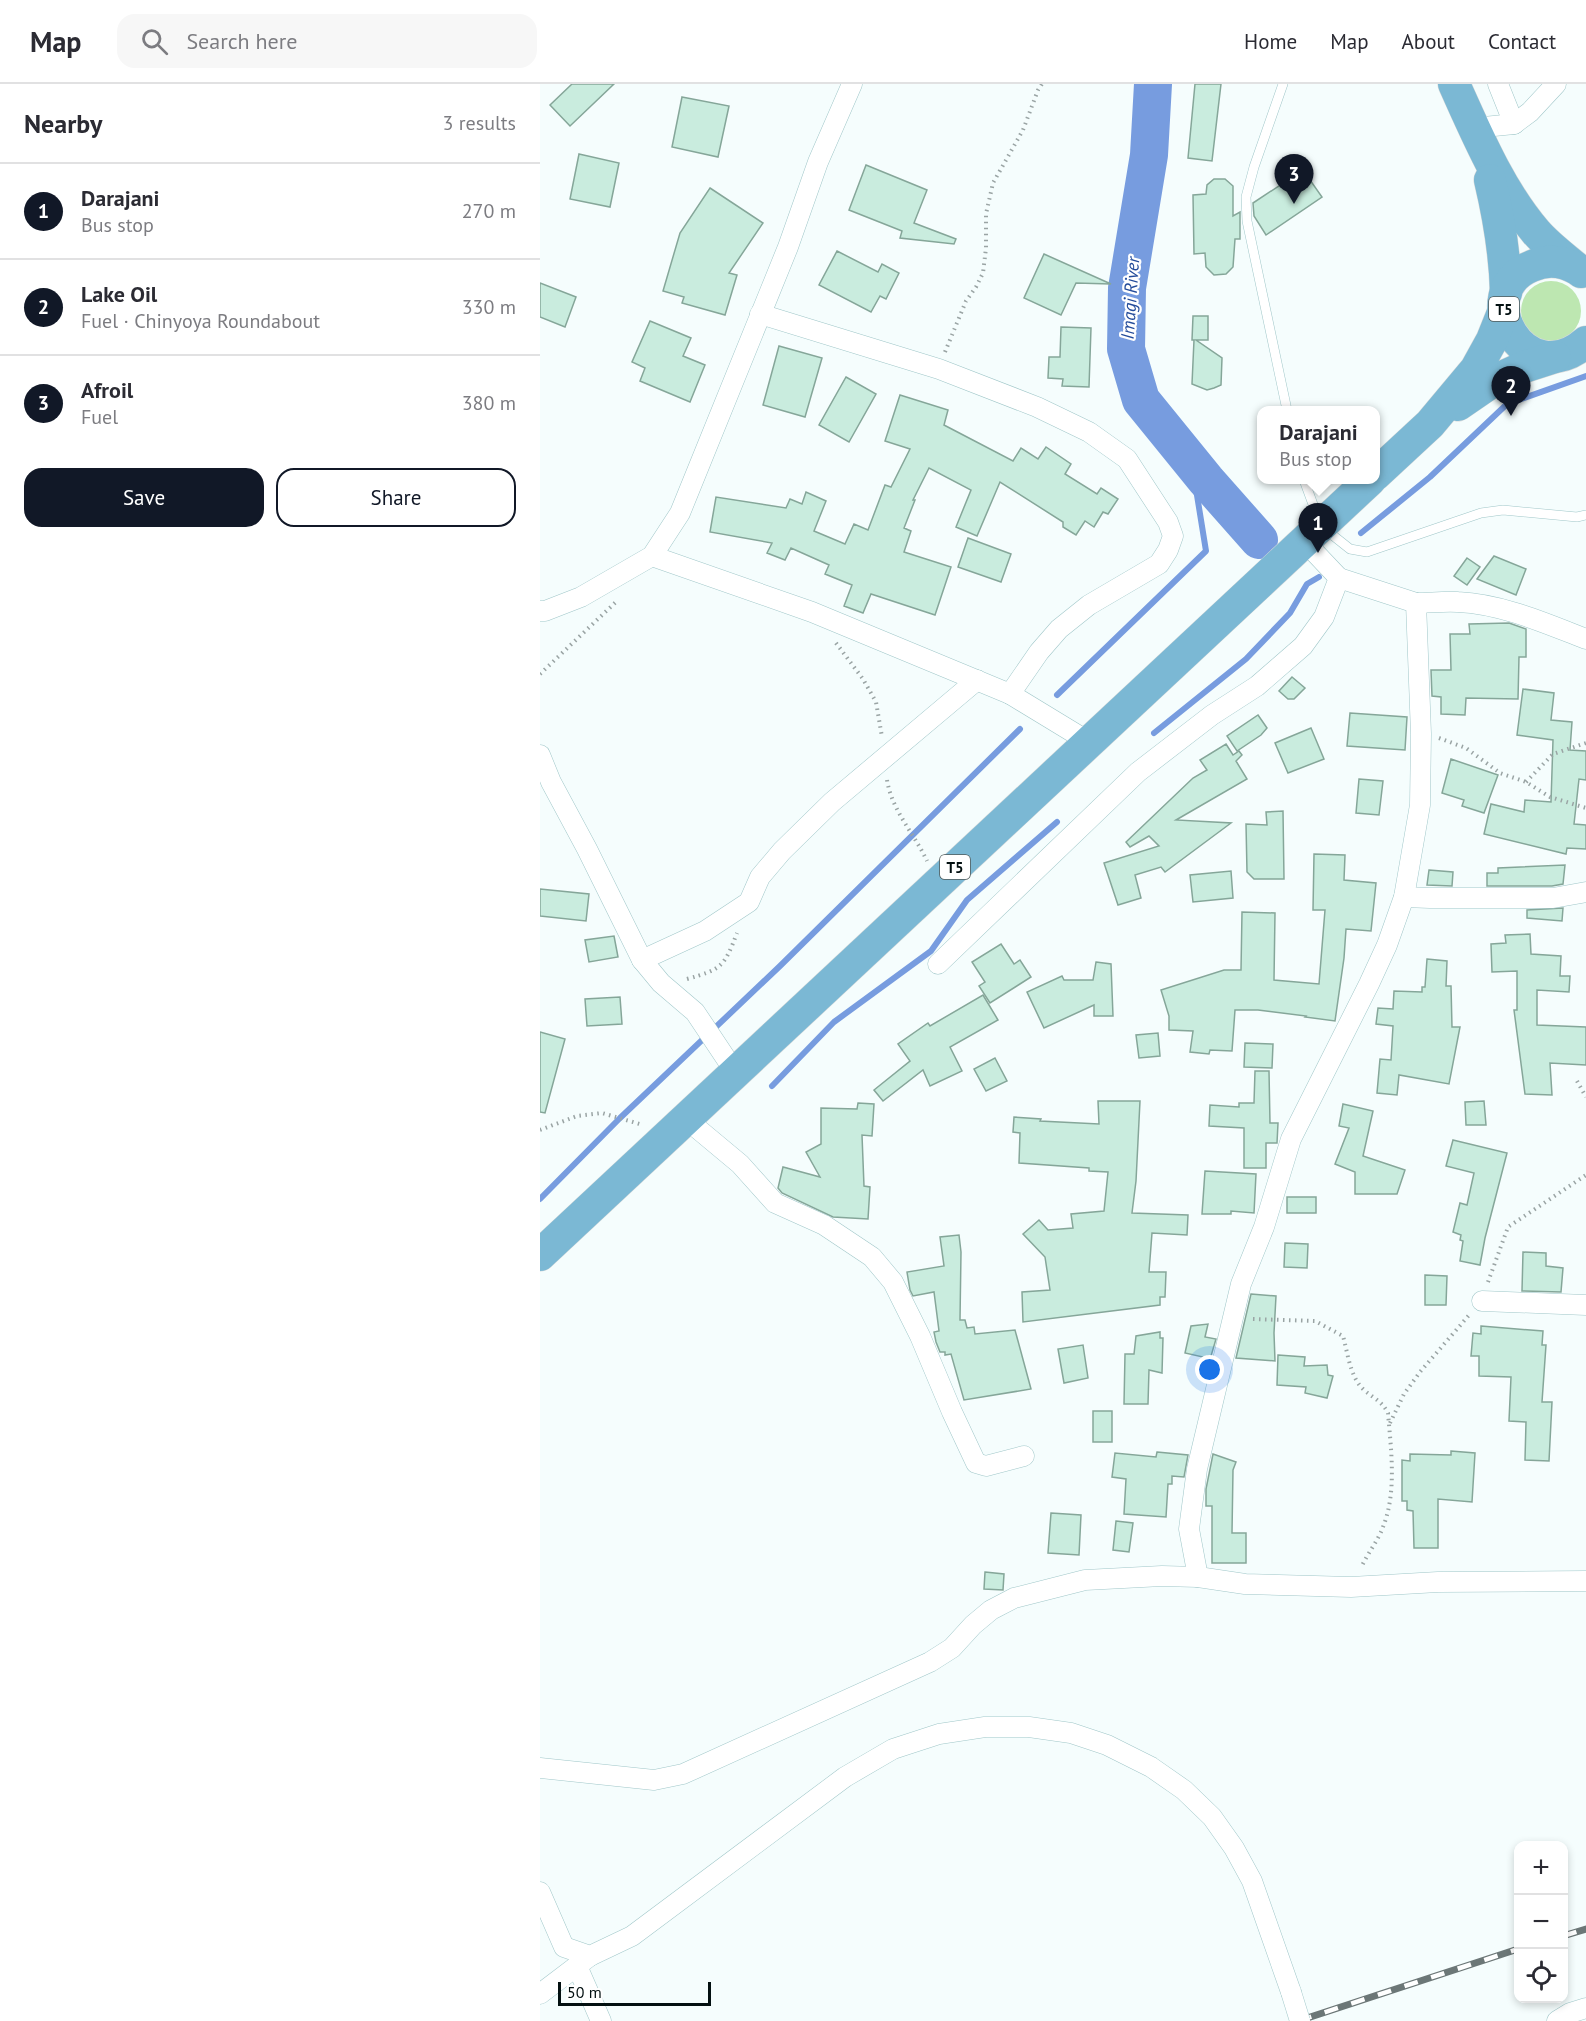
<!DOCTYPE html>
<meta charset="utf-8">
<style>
body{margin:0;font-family:"PT Sans",sans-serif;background:#f7f7f7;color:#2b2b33}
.controls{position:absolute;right:18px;bottom:18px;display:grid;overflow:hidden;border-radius:12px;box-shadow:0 3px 9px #0003}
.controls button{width:54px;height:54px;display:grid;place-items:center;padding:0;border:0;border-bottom:2px solid #e1e1e2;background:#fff;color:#2b2b33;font:30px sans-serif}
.scale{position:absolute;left:18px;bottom:15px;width:153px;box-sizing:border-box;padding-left:6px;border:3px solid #031011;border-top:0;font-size:16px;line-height:21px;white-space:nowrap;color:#031011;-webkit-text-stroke:4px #fff;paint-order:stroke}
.you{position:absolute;left:670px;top:1286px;width:21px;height:21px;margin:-15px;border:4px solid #fff;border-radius:50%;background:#1a73e8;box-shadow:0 0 0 9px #1a73e833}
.badge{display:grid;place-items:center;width:39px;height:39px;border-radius:50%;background:#111827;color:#fff;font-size:20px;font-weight:700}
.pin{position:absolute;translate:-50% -50px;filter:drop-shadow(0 2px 3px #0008)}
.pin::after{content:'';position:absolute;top:32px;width:21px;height:18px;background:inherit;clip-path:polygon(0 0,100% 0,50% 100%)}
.popup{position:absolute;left:717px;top:322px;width:123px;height:78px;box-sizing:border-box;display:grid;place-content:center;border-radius:12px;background:#fff;filter:drop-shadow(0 2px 4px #0005);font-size:20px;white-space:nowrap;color:#7c7c81}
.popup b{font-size:22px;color:#2b2b33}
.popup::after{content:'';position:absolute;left:50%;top:100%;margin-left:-12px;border:12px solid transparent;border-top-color:#fff}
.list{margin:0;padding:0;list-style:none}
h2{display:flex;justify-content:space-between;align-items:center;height:78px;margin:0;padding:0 24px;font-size:26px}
h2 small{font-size:20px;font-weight:400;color:#7c7c81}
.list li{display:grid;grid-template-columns:39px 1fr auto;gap:18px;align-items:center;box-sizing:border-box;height:96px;padding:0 24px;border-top:2px solid #e1e1e2}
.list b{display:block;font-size:22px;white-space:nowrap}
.list p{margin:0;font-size:20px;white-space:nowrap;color:#7c7c81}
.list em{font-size:20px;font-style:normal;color:#7c7c81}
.actions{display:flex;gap:12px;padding:18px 24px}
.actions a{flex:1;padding:14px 0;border:2px solid #111827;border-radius:18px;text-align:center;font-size:21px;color:#111827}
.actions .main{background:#111827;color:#fff}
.icon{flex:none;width:33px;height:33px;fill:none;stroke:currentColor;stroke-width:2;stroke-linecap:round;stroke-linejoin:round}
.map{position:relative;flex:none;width:1046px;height:1937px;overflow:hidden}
header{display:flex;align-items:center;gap:36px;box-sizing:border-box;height:84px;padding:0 30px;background:#fff;border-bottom:2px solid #e1e1e2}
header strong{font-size:28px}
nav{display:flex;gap:33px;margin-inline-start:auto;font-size:21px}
.search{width:420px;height:54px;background:#f7f7f7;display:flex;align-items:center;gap:15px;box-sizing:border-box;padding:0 21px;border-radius:18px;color:#7c7c81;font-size:22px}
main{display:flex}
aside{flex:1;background:#fff}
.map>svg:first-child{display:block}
.green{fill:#bde7b1}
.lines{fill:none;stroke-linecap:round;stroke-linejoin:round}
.stream{stroke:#779cdf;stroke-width:6}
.river{stroke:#779cdf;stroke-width:38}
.building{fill:#c9ecde;stroke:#85a699;stroke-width:1.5}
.service-casing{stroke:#a0c7c9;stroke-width:10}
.minor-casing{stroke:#a0c7c9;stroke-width:21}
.trunk-casing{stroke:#d7d9d9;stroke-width:33}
.path{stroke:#9aa4a4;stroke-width:4;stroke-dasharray:1.5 4.5;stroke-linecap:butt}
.service{stroke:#fff;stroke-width:9}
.minor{stroke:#fff;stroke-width:20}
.trunk{stroke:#7bb8d4;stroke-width:32}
.rail-casing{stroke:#6c7777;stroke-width:7}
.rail{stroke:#fff;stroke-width:4.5;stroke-dasharray:14;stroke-linecap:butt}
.minor-bridge-casing{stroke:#a0c7c9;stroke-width:21;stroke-linecap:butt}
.minor-bridge{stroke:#fff;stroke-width:20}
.labels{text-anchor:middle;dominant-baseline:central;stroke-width:4.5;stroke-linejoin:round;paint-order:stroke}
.shield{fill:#fff;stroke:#4f5858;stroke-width:1.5}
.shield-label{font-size:15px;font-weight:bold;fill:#031011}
.water-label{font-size:18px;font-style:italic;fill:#234b9a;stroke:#fff}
</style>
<header>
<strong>Map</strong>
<div class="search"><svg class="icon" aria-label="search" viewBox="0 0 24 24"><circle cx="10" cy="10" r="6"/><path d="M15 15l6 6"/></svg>Search here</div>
<nav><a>Home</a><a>Map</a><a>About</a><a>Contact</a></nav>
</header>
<main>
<aside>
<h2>Nearby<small>3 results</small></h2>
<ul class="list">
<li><span class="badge">1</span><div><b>Darajani</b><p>Bus stop</p></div><em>270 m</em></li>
<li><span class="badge">2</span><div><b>Lake Oil</b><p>Fuel · Chinyoya Roundabout</p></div><em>330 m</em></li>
<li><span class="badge">3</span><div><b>Afroil</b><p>Fuel</p></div><em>380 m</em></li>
</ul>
<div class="actions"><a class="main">Save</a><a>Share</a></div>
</aside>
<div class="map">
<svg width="1046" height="1937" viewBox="0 0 1046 1937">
<rect width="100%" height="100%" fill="#f5fdfd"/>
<!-- green -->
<circle class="green" cx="1011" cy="227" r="30"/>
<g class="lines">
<!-- stream -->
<g class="stream">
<path d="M 821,449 L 890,393 L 967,320 L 1046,292"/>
<path d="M 517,611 L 666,467 L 656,405 L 666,396"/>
<path d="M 614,649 L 706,575 L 750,529 L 767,500 L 779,493"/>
<path d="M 232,1002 L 294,938 L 391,867 L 427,816 L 517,738"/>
<path d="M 0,1115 L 80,1034 L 240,882 L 480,645"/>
</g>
<!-- river -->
<path class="river" d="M 613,0 L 609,71 L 587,204 L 586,265 L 601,316 L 666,396 L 719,456"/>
</g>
<!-- building -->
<g class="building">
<path d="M 32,0 L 74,0 L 30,42 L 10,21 Z"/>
<path d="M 655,0 L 681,0 L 672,77 L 648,74 Z"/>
<path d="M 142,13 L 189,22 L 178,73 L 132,63 Z"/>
<path d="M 39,70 L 79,79 L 70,123 L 30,115 Z"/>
<path d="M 326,81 L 387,106 L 374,139 L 416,155 L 414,160 L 360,154 L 362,147 L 309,126 Z"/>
<path d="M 763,86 L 782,113 L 726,151 L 714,132 L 713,119 Z"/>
<path d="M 674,95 L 685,95 L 693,102 L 693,132 L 700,128 L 700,155 L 695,155 L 693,183 L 686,190 L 674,191 L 666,183 L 665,169 L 654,170 L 653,111 L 666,110 L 667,101 Z"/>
<path d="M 170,104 L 223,139 L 189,189 L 197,191 L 185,231 L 142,219 L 144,213 L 123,207 L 140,149 Z"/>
<path d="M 297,167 L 338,188 L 342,180 L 359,189 L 346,215 L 340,212 L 331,228 L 279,201 Z"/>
<path d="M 504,170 L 571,200 L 536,199 L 521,231 L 484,214 Z"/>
<path d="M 0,199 L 36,213 L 25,243 L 0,233 Z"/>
<path d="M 653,232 L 668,232 L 668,256 L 656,256 L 682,274 L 681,301 L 674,304 L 667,306 L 652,300 L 654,256 L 652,256 Z"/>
<path d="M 110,237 L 151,254 L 143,272 L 165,281 L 150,318 L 100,297 L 105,284 L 92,278 Z"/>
<path d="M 521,243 L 551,244 L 549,303 L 522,302 L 523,295 L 508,294 L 509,273 L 520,273 Z"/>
<path d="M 239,262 L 282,274 L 265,333 L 223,321 Z"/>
<path d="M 306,293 L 336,310 L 309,358 L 279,341 Z"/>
<path d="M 360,311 L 408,326 L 404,341 L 473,377 L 481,364 L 498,375 L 506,363 L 531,380 L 525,390 L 557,410 L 561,404 L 578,415 L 568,430 L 563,428 L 554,443 L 545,437 L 536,451 L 523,443 L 523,438 L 460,398 L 437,452 L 416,443 L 431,406 L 389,384 L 373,416 L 375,416 L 364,444 L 371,447 L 364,468 L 411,483 L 395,531 L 331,510 L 323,529 L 304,522 L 312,501 L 285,490 L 289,481 L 251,464 L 245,476 L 227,469 L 232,459 L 170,448 L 176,413 L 246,424 L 250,415 L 262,420 L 266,408 L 286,417 L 274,447 L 305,460 L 314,440 L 328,446 L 345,401 L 351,403 L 370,365 L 345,357 Z"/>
<path d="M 428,454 L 471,470 L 461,498 L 418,483 Z"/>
<path d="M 954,472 L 986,485 L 976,511 L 937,495 Z"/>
<path d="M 927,474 L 940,483 L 927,501 L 914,492 Z"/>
<path d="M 969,539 L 986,545 L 986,573 L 979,573 L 978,615 L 926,614 L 925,631 L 901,630 L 901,613 L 892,612 L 891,586 L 911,586 L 910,550 L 930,550 L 929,540 Z"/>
<path d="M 752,593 L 765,604 L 754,615 L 748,615 L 739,607 Z"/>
<path d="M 983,605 L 1014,609 L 1011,636 L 1032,638 L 1030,666 L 1046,667 L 1046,696 L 1039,695 L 1034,740 L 1046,741 L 1046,765 L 1027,764 L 1026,770 L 944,750 L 951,720 L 984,728 L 985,716 L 1011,718 L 1013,656 L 977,651 Z"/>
<path d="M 810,629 L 867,633 L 865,666 L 807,662 Z"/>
<path d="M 718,631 L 727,644 L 721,651 L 697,667 L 687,652 Z"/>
<path d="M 771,644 L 784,675 L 748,689 L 735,659 Z"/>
<path d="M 686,660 L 693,671 L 699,667 L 702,671 L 696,677 L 707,695 L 636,736 L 691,739 L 625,788 L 621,783 L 595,791 L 601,814 L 578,821 L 564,779 L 619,762 L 609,752 L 590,763 L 586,758 L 653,694 L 667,686 L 660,676 Z"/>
<path d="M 911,675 L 958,691 L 944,729 L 922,722 L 924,716 L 902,709 Z"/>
<path d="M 819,695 L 843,697 L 839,731 L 816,729 Z"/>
<path d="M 743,727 L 744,795 L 714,795 L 707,788 L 706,740 L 727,741 L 726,728 Z"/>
<path d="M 774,770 L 805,771 L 804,796 L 836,799 L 831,847 L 806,845 L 804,874 L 795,937 L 765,933 L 766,932 L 718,926 L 695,926 L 692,967 L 670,966 L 669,970 L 650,968 L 653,947 L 629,946 L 629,932 L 621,906 L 684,886 L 701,886 L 702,828 L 735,829 L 734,896 L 779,900 L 785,826 L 773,826 Z"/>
<path d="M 1025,781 L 1023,800 L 1012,802 L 947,802 L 947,789 L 958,789 L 958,784 Z"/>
<path d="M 889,786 L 913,788 L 912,802 L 887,801 Z"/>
<path d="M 691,787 L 693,814 L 653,818 L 650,791 Z"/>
<path d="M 0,805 L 49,810 L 46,837 L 0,832 Z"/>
<path d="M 1023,824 L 1022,837 L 987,834 L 987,826 Z"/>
<path d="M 990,850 L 991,870 L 1021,872 L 1020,892 L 1030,892 L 1029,908 L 997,906 L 997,941 L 1046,943 L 1046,981 L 1010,979 L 1012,1011 L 985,1010 L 974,926 L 977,926 L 977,887 L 952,888 L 951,860 L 966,859 L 965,851 Z"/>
<path d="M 74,852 L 78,873 L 49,878 L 45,856 Z"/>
<path d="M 461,860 L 474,880 L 480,876 L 491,893 L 450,919 L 439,902 L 445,898 L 432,878 Z"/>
<path d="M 887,875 L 907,877 L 906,902 L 911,902 L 912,943 L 920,943 L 909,1000 L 859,991 L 857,1011 L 837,1009 L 840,975 L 851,976 L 853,942 L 836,940 L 838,924 L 853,925 L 854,907 L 882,908 L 882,903 L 885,903 Z"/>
<path d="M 556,878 L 571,880 L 573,932 L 554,932 L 554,921 L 504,944 L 487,908 L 522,892 L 524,896 L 553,896 Z"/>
<path d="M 443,911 L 458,936 L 410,963 L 422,987 L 390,1002 L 383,986 L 343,1017 L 334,1006 L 370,977 L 358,960 L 388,939 L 390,942 Z"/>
<path d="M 80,913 L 82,940 L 47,942 L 45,915 Z"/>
<path d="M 0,948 L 25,955 L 5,1029 L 0,1028 Z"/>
<path d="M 618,949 L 620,972 L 599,974 L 596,951 Z"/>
<path d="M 705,959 L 733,960 L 732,984 L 704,983 Z"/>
<path d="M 455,974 L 467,997 L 446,1007 L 434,985 Z"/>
<path d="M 715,987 L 729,987 L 730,1039 L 738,1039 L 737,1059 L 726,1059 L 726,1084 L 704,1084 L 704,1044 L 669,1042 L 670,1021 L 699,1023 L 699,1019 L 714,1019 Z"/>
<path d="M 558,1017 L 600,1017 L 596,1097 L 592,1129 L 648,1131 L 647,1151 L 612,1149 L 609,1188 L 626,1188 L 625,1213 L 620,1213 L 620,1221 L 483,1238 L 482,1208 L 510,1206 L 505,1173 L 483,1150 L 499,1136 L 508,1146 L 533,1144 L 531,1130 L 564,1127 L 568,1088 L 549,1087 L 549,1084 L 479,1079 L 480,1049 L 473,1048 L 474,1033 L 501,1035 L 500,1037 L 559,1040 Z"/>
<path d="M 944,1017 L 946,1041 L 926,1041 L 925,1018 Z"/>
<path d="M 318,1019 L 334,1020 L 332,1052 L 322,1051 L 324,1102 L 330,1103 L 328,1135 L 293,1133 L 242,1109 L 238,1104 L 243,1083 L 280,1093 L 266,1068 L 281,1060 L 281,1024 L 317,1025 Z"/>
<path d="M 803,1020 L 833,1027 L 823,1072 L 865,1086 L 857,1110 L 815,1110 L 815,1088 L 795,1080 L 809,1044 L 799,1042 Z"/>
<path d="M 913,1056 L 967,1069 L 945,1154 L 940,1181 L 920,1177 L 923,1157 L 920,1156 L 921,1151 L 913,1148 L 920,1119 L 927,1121 L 934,1089 L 906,1082 Z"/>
<path d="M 665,1087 L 716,1090 L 714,1129 L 691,1127 L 691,1130 L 662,1130 Z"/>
<rect x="747" y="1113" width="29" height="16"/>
<path d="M 419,1151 L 421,1168 L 420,1236 L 425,1236 L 427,1244 L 434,1243 L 435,1250 L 475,1246 L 491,1305 L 424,1316 L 411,1270 L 405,1271 L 405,1268 L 400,1268 L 396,1258 L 394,1248 L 399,1247 L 394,1208 L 373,1212 L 370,1206 L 367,1188 L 404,1182 L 400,1153 Z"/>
<path d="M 745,1159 L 768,1160 L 767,1184 L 744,1183 Z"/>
<path d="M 983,1168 L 1006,1169 L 1006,1182 L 1023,1184 L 1021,1208 L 982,1207 Z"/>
<path d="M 885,1191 L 907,1192 L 906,1221 L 885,1221 Z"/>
<path d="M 711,1210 L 736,1212 L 734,1249 L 735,1277 L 696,1274 Z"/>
<path d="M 668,1240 L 665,1253 L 676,1255 L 671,1272 L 668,1272 L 667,1274 L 645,1269 L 651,1242 Z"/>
<path d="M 941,1242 L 1003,1247 L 1002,1261 L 1006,1261 L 1002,1318 L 1012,1318 L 1009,1377 L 985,1376 L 986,1338 L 969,1337 L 971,1293 L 939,1292 L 939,1272 L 931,1272 L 933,1249 L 941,1250 Z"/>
<path d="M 620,1248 L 620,1254 L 623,1254 L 622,1289 L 609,1286 L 608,1320 L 584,1320 L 585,1270 L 594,1270 L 596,1252 Z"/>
<path d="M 543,1261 L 548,1294 L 524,1299 L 518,1265 Z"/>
<path d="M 738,1271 L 765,1273 L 764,1282 L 787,1281 L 788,1291 L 793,1292 L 787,1314 L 765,1309 L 766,1303 L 737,1301 Z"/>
<rect x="553" y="1327" width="19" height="31"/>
<path d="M 911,1367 L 935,1369 L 932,1418 L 898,1415 L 898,1464 L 874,1464 L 873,1427 L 867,1426 L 867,1417 L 862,1417 L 862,1376 L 870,1377 L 870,1370 L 911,1371 Z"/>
<path d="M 617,1368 L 648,1371 L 644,1393 L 632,1392 L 632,1400 L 628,1400 L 626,1433 L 584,1430 L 586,1395 L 572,1393 L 575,1369 L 616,1373 Z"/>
<path d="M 673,1370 L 696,1378 L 693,1386 L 692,1449 L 706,1449 L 706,1479 L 672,1479 L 672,1422 L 666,1422 L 666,1405 Z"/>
<path d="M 511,1429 L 541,1431 L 539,1471 L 508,1469 Z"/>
<path d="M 576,1437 L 593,1439 L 589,1468 L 573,1466 Z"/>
<path d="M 445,1488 L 464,1490 L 463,1506 L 444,1505 Z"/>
</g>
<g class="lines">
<defs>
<g id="service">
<path d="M 743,0 L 714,83 L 706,113 L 707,137 L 747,326"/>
<path d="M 764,396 L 781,442 L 810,465 L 827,468 L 941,429 L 963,426 L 1037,433 L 1046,431"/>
</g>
<g id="minor">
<path d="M 958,0 L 974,40"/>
<path d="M 934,44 L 974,40 L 990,28 L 1016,0"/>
<path d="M 220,230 L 399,285 L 497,323 L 549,348 L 587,375 L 628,438 L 633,452 L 628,466 L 619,480 L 549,521 L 519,545 L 499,568 L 470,610"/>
<path d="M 112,472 L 272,528 L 470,610 L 549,658"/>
<path d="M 876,519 C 890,519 904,517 918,518 C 962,520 1005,539 1046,555"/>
<path d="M 0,527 L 5,527 L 41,513 L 112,472 L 140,429 L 248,163 L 278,78 L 312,0"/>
<path d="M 0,671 L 11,698 L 47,765 L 102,876 L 121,899 L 155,928 L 195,988"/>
<path d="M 864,813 L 890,814 L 1013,814 L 1046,808"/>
<path d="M 102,876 L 165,847 L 209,818 L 220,793 L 242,767 L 292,718 L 437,596"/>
<path d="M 398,880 L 598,688 L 672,631 L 717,602 L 763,562 L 784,533 L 799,494 L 764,457"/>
<path d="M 146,1035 L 200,1080 L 235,1119 L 284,1141 L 332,1173 L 353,1198 L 380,1252 L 412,1328 L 436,1379 L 446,1382 L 484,1372"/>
<path d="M 942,1217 L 1046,1221"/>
<path d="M 658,1493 L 649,1445 L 657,1385 L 701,1200 L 724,1143 L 751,1055 L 829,900 L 847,861 L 864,813 L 880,721 L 881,650 L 876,519 L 799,494"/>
<path d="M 0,1684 L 114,1696 L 143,1690 L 390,1578 L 412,1564 L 433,1541 L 451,1526 L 474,1514 L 545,1496 L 622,1492 L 658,1493 L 705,1500 L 811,1503 L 898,1498 L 1046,1497"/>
<path d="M 0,1808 L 24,1863 L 50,1872 L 92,1852 L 305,1693 L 353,1665 L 399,1650 L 445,1643 L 489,1643 L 531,1649 L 567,1661 L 611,1683 L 644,1706 L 672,1733 L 694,1764 L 712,1797 L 751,1908"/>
<path d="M 37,1882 L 61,1937"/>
<path d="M 0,1910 L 50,1872"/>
<path d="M 1017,1937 L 1030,1929 L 1046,1924"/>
</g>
<g id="trunk">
<path d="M 914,0 C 937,51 960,106 996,148 C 1009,163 1026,175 1041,188"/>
<path d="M 950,96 C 959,134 965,170 966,209"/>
<path d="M 1037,185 C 1023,177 1007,175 992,182 C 927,208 985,311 1046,258"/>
<path d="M 918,321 L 953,297 L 984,283 L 1015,273"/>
<path d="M 835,391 L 890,340 L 936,285 L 952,256 L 964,226"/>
<path d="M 0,1171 L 830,396"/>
</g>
</defs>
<!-- service casing -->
<use href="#service" class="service-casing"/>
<!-- minor casing -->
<use href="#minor" class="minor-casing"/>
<!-- trunk casing -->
<use href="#trunk" class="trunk-casing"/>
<!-- path -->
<g class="path">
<path d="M 405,268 L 426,217 L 436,203 L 443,189 L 446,164 L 446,130 L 453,99 L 483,46 L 498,6 L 502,0"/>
<path d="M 296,559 L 323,595 L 336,618 L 342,653"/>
<path d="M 0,590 L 78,516"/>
<path d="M 899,654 L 926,664 L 960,689 L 986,698 L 1010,713 L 1046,724"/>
<path d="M 347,696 C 352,727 374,749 387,777"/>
<path d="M 986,698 L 1013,670 L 1046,659"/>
<path d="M 147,895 C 182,885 184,883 197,849"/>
<path d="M 1037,997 L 1046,1013"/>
<path d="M 0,1046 L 37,1032 L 62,1029 L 103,1041"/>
<path d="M 948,1198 L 968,1143 L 1046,1091"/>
<path d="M 713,1235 L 775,1237 L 803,1252 C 808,1270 810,1293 824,1306 C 833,1314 842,1317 848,1329 C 851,1366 857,1408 843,1443 C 838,1457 827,1470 821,1484"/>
<path d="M 850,1339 L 864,1310 L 880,1288 L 930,1230"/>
</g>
<!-- service -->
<use href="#service" class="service"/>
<!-- minor -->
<use href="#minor" class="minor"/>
<!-- trunk -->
<use href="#trunk" class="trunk"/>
<defs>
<g id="rail">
<path d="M 1023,1852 L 1046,1845"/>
<path d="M 758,1937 L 978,1865"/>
</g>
</defs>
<!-- rail casing -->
<use href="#rail" class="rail-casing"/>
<!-- rail -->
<use href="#rail" class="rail"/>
<defs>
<path id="minor-bridge" d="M 751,1908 L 760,1937"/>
</defs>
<!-- minor-bridge casing -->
<use href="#minor-bridge" class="minor-bridge-casing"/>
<!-- minor-bridge -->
<use href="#minor-bridge" class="minor-bridge"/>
</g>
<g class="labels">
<!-- shield labels -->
<g class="shield">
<rect x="949" y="213" width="30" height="24" rx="4.5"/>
<rect x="400" y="771" width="30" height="24" rx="4.5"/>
</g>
<g class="shield-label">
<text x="964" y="225">T5</text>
<text x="415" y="783">T5</text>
</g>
<!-- water labels -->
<g class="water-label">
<text transform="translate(590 214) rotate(-86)">Imagi River</text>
</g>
</g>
</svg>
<div class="controls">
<button>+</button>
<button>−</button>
<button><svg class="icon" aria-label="locate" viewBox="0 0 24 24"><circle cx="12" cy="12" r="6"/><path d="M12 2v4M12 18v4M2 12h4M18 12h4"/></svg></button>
</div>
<div class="scale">50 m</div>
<div class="you"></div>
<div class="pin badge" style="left:778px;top:469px">1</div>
<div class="popup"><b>Darajani</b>Bus stop</div>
<div class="pin badge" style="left:971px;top:332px">2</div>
<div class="pin badge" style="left:754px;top:120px">3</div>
</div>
</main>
